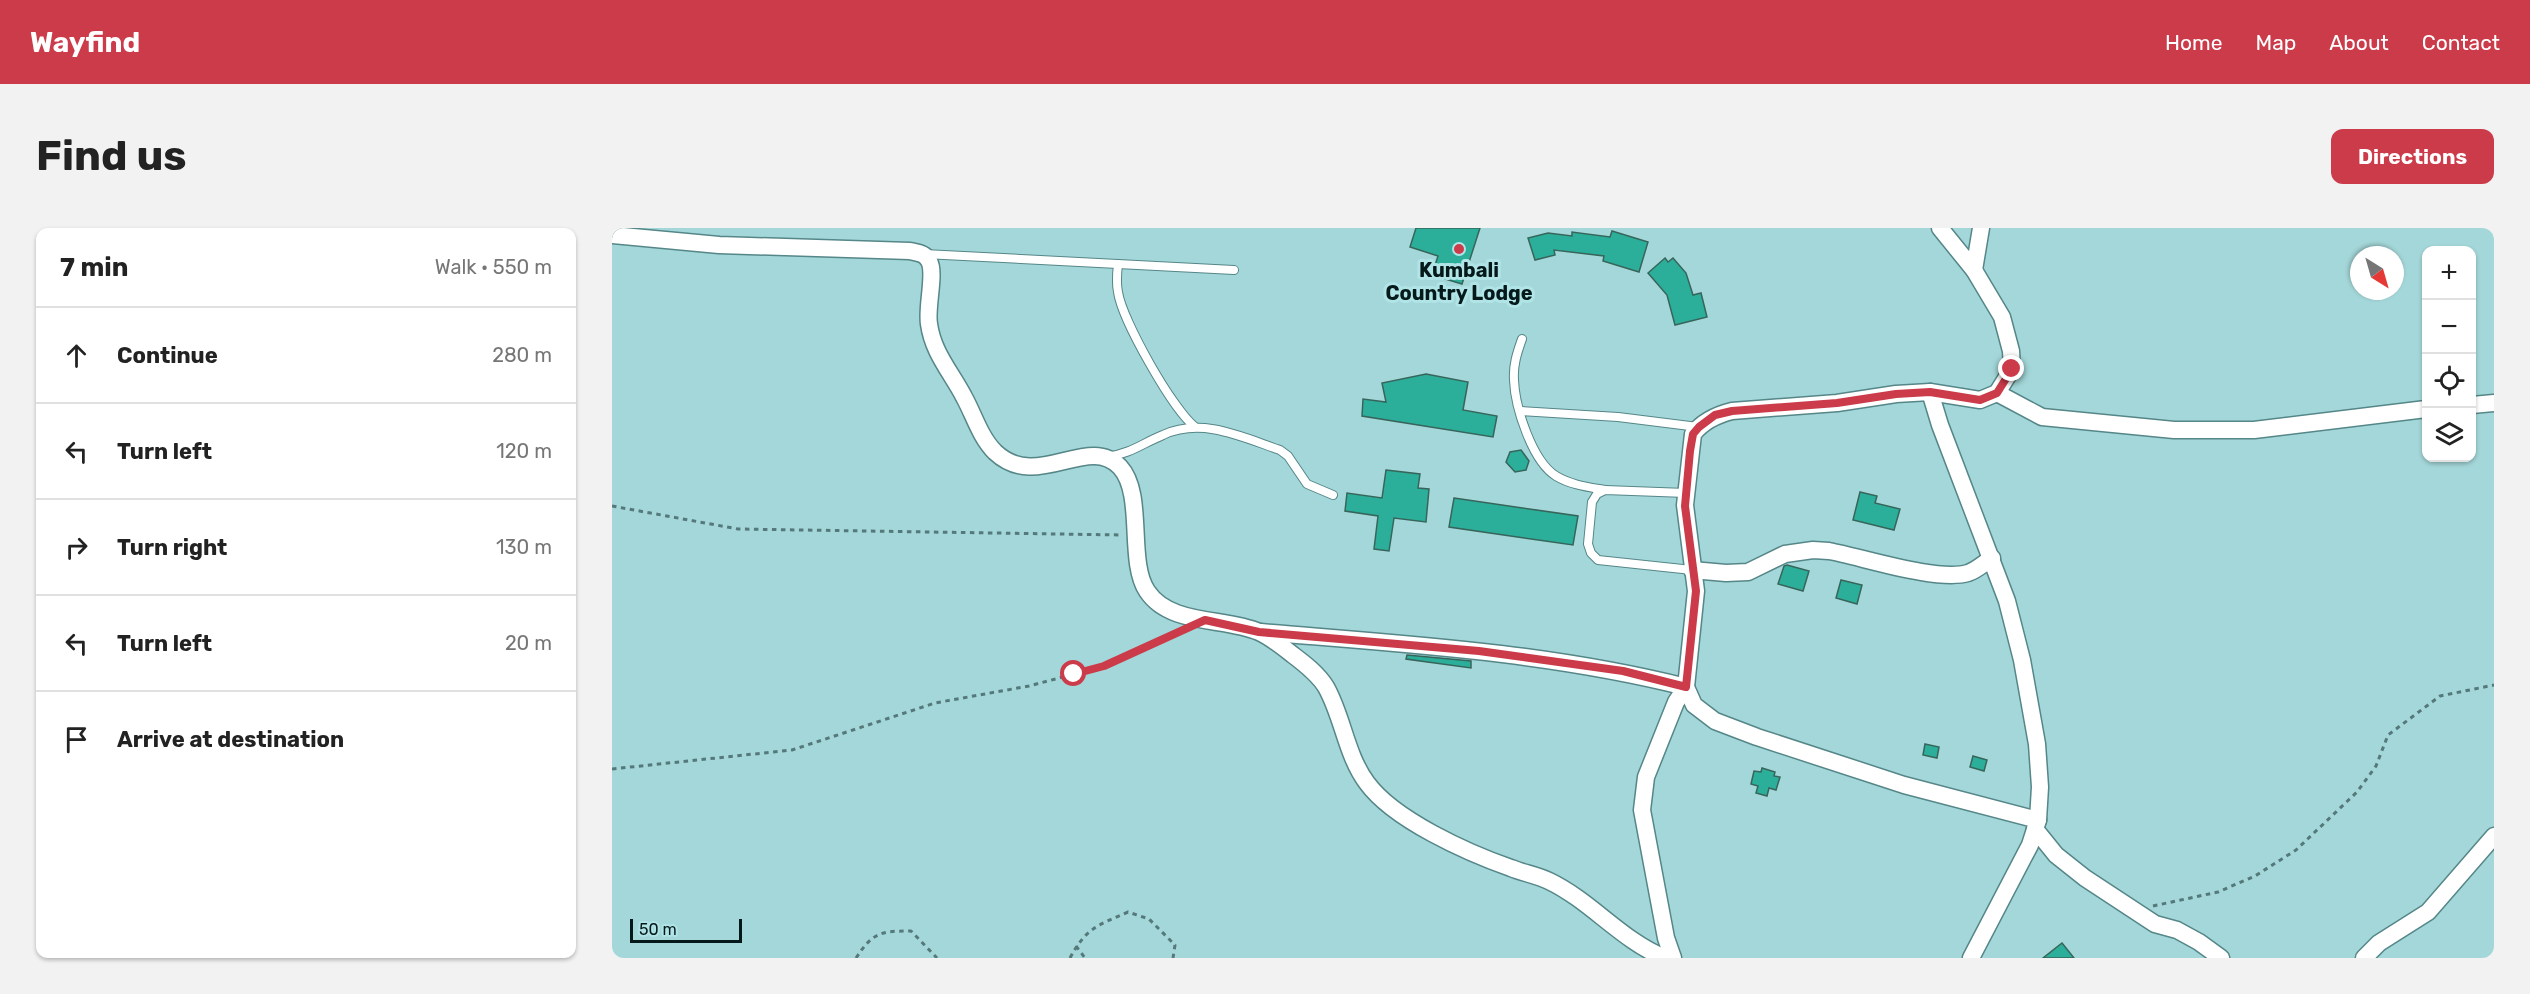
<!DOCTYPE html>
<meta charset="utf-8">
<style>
body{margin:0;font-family:Rubik,sans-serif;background:#f2f2f2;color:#222}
.controls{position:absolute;right:18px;top:18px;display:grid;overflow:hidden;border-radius:12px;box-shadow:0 2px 4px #0004}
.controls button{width:54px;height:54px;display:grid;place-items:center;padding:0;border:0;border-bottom:2px solid #e0e0e0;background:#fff;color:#222;font:30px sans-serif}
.compass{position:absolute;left:1738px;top:18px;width:54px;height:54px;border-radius:50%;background:#fff;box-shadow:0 2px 4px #0004;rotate:143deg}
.scale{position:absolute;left:18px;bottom:15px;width:112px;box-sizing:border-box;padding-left:6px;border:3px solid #05191a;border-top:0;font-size:16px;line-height:21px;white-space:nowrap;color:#05191a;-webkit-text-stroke:4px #b1e4e6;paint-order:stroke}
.stop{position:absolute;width:18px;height:18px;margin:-14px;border:4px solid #cb3b4a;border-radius:50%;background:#fff}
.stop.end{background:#cb3b4a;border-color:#fff;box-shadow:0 2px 6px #0008}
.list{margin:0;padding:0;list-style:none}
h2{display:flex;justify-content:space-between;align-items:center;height:78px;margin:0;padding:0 24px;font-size:26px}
h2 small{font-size:20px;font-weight:400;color:#767676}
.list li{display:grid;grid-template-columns:39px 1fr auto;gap:18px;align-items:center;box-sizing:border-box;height:96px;padding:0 24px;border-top:2px solid #e0e0e0}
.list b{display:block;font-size:22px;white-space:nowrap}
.list em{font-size:20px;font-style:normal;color:#767676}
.icon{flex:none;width:33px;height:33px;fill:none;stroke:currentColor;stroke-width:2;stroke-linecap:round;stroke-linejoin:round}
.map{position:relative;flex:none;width:1882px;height:730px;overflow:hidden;border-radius:12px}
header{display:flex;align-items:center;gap:36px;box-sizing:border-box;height:84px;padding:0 30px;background:#cb3b4a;color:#fff}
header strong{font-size:28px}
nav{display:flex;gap:33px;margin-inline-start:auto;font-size:21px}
.intro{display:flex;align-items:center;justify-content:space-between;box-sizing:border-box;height:144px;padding:0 36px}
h1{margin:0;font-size:42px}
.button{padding:15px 27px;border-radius:12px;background:#cb3b4a;color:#fff;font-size:21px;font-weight:700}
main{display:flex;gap:36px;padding:0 36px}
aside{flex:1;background:#fff;border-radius:12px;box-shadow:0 2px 4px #0004}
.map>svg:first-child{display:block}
.building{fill:#2caf9a;stroke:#37655b;stroke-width:1.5}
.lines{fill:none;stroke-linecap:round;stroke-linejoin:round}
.service-casing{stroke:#558688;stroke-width:10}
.minor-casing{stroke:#558688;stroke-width:19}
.path{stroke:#55797a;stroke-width:3;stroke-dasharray:4.5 4.5;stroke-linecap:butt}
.service{stroke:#fff;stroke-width:8}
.minor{stroke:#fff;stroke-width:16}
.route{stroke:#cb3b4a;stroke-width:8}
.poi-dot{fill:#cb3b4a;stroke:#b1e4e6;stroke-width:2}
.labels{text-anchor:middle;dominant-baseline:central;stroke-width:6;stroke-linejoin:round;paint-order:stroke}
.poi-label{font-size:20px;font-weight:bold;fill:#05191a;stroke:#b1e4e6}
</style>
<header>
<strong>Wayfind</strong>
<nav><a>Home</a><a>Map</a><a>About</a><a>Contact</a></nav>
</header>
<div class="intro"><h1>Find us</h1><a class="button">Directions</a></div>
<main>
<aside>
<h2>7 min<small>Walk · 550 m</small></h2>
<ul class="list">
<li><svg class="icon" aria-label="ahead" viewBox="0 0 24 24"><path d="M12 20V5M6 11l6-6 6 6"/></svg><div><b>Continue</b></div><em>280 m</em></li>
<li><svg class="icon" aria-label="left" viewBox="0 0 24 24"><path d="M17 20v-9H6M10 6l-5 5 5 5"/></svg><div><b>Turn left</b></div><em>120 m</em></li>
<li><svg class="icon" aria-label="right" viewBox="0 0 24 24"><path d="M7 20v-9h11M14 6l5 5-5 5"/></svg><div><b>Turn right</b></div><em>130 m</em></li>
<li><svg class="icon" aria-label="left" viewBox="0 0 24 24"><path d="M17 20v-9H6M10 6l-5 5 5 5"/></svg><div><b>Turn left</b></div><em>20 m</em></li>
<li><svg class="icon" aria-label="arrive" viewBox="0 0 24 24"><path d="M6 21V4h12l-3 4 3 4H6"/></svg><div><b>Arrive at destination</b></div></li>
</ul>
</aside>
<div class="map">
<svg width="1882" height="730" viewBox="0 0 1882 730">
<rect width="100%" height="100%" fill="#a4d7d9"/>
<!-- building -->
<g class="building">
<path d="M 804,0 L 868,0 L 850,56 L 820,47 L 826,28 L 798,19 Z"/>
<path d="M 1000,3 L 1036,14 L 1027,44 L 991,33 L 992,28 L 942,22 L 943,27 L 923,32 L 916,10 L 936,5 L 960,8 L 960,4 L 998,9 Z"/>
<path d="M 1053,30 L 1056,34 L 1061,30 L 1074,45 L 1081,67 L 1089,65 L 1095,89 L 1063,97 L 1055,67 L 1036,45 Z"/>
<path d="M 814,146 L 856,154 L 851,182 L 885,188 L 881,209 L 750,188 L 751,171 L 774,174 L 770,155 Z"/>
<path d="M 909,222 L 917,233 L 914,242 L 903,244 L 894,234 L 898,224 Z"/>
<path d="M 774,242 L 808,246 L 806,260 L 817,261 L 814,294 L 782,290 L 777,323 L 762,321 L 766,288 L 733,283 L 735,265 L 770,270 Z"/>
<path d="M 1248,264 L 1265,268 L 1263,275 L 1288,281 L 1282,302 L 1241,292 Z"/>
<path d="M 842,270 L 966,288 L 961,317 L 837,299 Z"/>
<path d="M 1175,337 L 1197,343 L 1191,363 L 1166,356 L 1172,338 Z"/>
<path d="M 1229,352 L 1250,357 L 1245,376 L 1224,370 Z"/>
<path d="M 795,427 L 859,433 L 859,440 L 794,431 Z"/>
<path d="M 1313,516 L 1327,519 L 1325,530 L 1311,527 Z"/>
<path d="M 1361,528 L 1375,532 L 1372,543 L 1358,539 Z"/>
<path d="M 1150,540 L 1163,544 L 1162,548 L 1168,549 L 1164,562 L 1157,560 L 1155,568 L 1144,565 L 1146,558 L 1139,556 L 1142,543 L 1149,544 Z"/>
<path d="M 1450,715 L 1462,730 L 1431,730 Z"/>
</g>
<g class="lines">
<defs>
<g id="service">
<path d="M 312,26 L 622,42"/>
<path d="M 506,36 C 505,45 504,55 506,64 C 510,92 561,182 583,199"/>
<path d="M 910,111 C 905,125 901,137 902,152 C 903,179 920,233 944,248 C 959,257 976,259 993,262"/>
<path d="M 908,183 L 1006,189 L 1086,199"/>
<path d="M 495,229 C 520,225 529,216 551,207 C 590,189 630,209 668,222 L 676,228 L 695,256 L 721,267"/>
<path d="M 1074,265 L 993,262 L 985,266 L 980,274 L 976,316 L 979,325 L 986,332 L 1080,342"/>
</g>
<g id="minor">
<path d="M 1328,0 L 1362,42 L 1390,89 L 1399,123 L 1400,141 L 1385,165 L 1368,172 L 1318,164 L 1284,166 L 1225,175 L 1120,183 C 1104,187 1091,193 1081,206 L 1073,277 L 1084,363 L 1074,459 L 1082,477 L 1103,493 L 1145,509 L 1292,557 L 1426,592"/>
<path d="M 0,7 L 107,17 L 298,23 C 306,25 313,25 317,33 C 324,45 314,79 317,96 C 321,125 339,144 352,169 C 362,187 368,209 383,224 C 425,264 476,205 508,239 C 533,266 515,333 535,363 C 558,398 613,389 647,404 C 658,409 671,419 681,427 C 693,436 706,446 714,459 C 731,489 734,527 755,555 C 782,592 856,625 899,640 C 911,645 925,647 937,653 C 979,673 1010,713 1053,730"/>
<path d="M 1362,42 L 1369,0"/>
<path d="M 1318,164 L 1328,197 L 1395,373 L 1410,432 L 1425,516 L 1428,559 L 1426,592 L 1418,617 L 1359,730"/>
<path d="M 1385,165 L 1430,189 L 1562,202 L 1642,202 L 1814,181"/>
<path d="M 1860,177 L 1882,175"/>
<path d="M 1080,342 L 1114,345 L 1136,344 L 1173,326 L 1201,322 L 1217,323 C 1250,329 1325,354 1356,345 C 1365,342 1372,335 1380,330"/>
<path d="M 649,404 C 791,416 935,424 1074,459 L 1064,474 L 1034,549 L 1030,582 L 1054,710 L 1061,730"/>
<path d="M 1423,601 L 1444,627 L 1473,650 L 1543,696 L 1565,702 L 1587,714 L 1609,730"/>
<path d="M 1752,730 L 1767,715 L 1816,684 L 1882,608"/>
</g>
</defs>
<!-- service casing -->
<use href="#service" class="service-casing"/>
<!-- minor casing -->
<use href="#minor" class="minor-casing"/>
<!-- path -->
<g class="path">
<path d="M 0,278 L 126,301 L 510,307"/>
<path d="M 0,541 L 180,522 L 323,475 L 417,458 L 492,438 L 569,403"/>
<path d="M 1541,678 L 1606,664 L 1643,648 L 1684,622 L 1745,564 L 1764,538 L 1776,507 L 1828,468 L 1882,457"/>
<path d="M 464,718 L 473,730"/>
<path d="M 244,730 C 261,704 269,703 299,703 L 325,730"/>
<path d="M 458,730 C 474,700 486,697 516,684 L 537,691 L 563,717 L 561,730"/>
</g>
<!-- service -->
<use href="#service" class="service"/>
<!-- minor -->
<use href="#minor" class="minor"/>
</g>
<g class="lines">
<!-- route -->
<path class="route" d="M 462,446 L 492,438 L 593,392 L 647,404 L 867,423 L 1011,443 L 1074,459 L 1084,363 L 1073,278 L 1078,223 L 1081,206 L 1087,199 L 1103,187 L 1120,183 L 1225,175 L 1284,166 L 1318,164 L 1368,172 L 1385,165 L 1400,141"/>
</g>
<!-- markers -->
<circle class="poi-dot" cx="847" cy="21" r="6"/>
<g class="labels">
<!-- poi labels -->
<g class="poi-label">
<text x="847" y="42">Kumbali<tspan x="847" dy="23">Country Lodge</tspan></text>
</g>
</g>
</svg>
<div class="controls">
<button>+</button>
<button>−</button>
<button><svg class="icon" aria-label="locate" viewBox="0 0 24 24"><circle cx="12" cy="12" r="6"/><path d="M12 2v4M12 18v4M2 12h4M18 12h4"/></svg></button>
<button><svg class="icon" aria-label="layers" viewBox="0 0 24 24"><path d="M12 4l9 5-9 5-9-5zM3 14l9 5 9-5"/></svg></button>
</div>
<svg class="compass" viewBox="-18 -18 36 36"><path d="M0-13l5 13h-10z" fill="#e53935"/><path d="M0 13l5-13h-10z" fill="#767676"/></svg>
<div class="scale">50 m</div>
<div class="stop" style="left:462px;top:446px"></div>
<div class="stop end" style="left:1400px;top:141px"></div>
</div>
</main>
